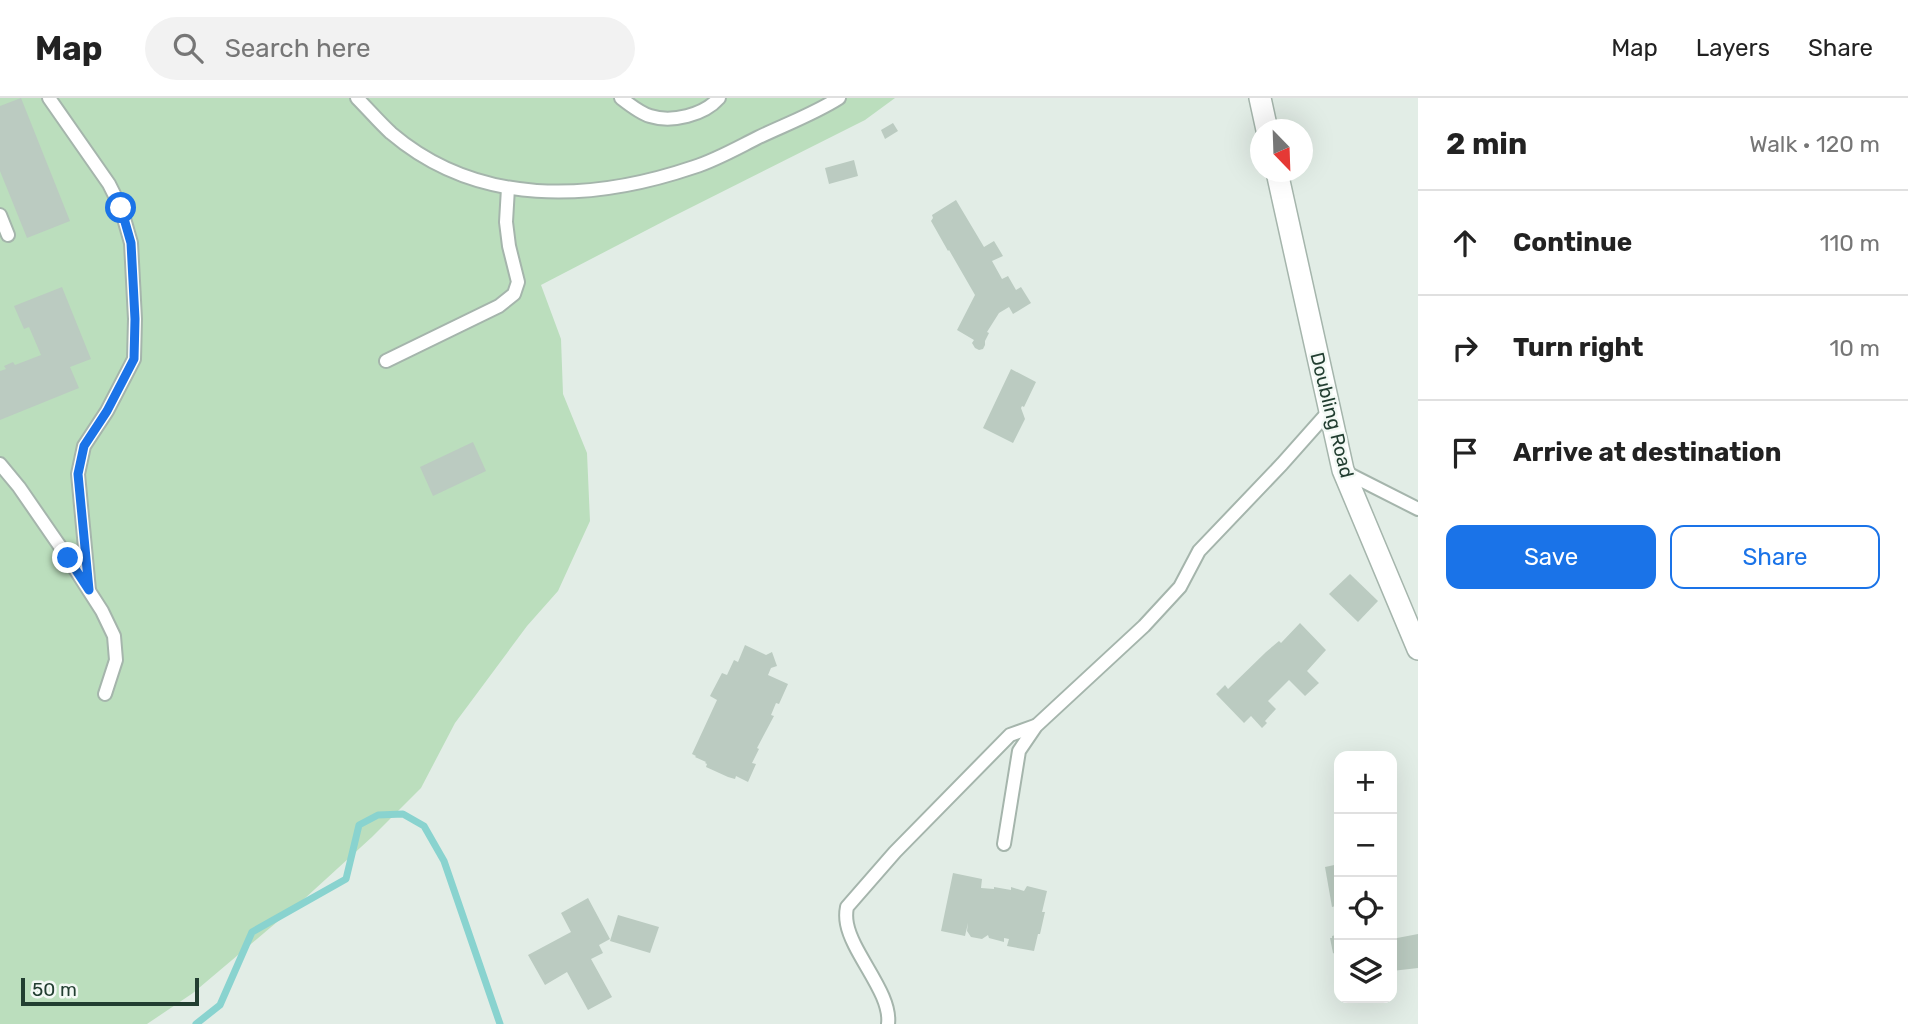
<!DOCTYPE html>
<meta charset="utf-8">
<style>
body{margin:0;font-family:Rubik,sans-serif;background:#f2f2f2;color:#222}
.controls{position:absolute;right:21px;bottom:21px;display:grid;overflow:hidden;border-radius:14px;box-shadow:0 7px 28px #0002}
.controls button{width:63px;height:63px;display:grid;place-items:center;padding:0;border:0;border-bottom:2px solid #e0e0e0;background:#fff;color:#222;font:35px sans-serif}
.compass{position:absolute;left:1250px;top:21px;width:63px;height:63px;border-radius:50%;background:#fff;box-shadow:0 7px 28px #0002;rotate:157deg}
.scale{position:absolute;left:21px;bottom:18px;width:178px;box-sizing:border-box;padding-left:7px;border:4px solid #223e31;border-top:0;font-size:19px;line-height:24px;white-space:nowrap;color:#223e31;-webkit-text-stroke:5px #f3f9f5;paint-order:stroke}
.stop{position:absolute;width:21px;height:21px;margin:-16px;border:5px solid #1a73e8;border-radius:50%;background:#fff}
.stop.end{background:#1a73e8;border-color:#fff;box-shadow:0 2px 7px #0008}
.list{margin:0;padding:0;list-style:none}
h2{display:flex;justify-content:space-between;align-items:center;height:91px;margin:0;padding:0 28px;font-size:30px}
h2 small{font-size:23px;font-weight:400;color:#767676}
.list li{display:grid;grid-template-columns:46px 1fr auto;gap:21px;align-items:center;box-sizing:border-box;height:105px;padding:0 28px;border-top:2px solid #e0e0e0}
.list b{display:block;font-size:26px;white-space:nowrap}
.list em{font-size:23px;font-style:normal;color:#767676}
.actions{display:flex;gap:14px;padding:21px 28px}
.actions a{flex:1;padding:16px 0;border:2px solid #1a73e8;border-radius:14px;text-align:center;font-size:24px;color:#1a73e8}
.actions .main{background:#1a73e8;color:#fff}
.icon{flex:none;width:38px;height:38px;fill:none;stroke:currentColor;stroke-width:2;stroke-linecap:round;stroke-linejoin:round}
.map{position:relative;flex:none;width:1418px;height:926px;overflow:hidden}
header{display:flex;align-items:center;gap:42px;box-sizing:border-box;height:98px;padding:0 35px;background:#fff;border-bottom:2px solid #e0e0e0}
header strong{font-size:33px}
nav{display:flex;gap:38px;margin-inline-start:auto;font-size:24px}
.search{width:490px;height:63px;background:#f2f2f2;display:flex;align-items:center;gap:18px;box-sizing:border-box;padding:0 24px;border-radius:38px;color:#767676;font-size:26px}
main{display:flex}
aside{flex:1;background:#fff}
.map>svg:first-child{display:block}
.green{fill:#bbdebd}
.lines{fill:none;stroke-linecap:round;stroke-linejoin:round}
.stream{stroke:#89d3cf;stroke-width:7}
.building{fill:#bbcbc1}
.service-casing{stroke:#a5b5ac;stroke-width:16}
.minor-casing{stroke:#a5b5ac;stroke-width:24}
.service{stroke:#fff;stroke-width:12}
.minor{stroke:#fff;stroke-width:21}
.route{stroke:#1a73e8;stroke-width:9}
.labels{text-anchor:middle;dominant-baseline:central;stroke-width:5;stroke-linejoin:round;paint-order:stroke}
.street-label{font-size:19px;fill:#223e31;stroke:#f3f9f5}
</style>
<header>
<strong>Map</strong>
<div class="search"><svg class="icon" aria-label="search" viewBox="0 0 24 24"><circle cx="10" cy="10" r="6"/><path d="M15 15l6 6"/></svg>Search here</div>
<nav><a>Map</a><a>Layers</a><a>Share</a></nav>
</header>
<main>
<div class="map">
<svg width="1418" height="926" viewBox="0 0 1418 926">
<rect width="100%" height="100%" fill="#e2ede6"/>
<!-- green -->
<path class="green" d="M 0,0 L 895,0 L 865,22 L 670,120 L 541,187 L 561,241 L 563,296 L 587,355 L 590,423 L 558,493 L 527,528 L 455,625 L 421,690 L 372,739 L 303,802 L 193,895 L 147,926 L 0,926 Z"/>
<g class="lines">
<!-- stream -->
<path class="stream" d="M 196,926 L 220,907 L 252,834 L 346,781 L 359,727 L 378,717 L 403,716 L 424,728 L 444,763 L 500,926"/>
</g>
<!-- building -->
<g class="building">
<path d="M 21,0 L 70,123 L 27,140 L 0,73 L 0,8 Z"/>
<path d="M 893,25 L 898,33 L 885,41 L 881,32 Z"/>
<path d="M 854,62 L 858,78 L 829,86 L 825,70 Z"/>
<path d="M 956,102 L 984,149 L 994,143 L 1003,158 L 992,163 L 1002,181 L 1008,178 L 1016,192 L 1021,189 L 1031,205 L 1013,216 L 1009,209 L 999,215 L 987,234 L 989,235 L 985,243 L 985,247 L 983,251 L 979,252 L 975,250 L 972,245 L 974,242 L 957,232 L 975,197 L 949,152 L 948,153 L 931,123 L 933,120 L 932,117 Z"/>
<path d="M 62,189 L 91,261 L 70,269 L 79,290 L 0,322 L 0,273 L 6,271 L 4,268 L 13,264 L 15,267 L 41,257 L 29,229 L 24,231 L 14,208 Z"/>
<path d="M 1011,271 L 1036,284 L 1024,309 L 1022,308 L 1021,310 L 1025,321 L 1013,345 L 983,330 Z"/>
<path d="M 473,344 L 486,373 L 433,398 L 420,369 Z"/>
<path d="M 1350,476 L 1378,503 L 1358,524 L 1329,496 Z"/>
<path d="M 1300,525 L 1326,552 L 1307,573 L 1319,585 L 1305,598 L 1289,582 L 1268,603 L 1276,611 L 1265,623 L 1267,625 L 1262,630 L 1251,618 L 1244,625 L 1216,596 L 1225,587 L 1228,591 L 1266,554 L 1279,543 L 1281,545 Z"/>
<path d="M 745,547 L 766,557 L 772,554 L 777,568 L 771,570 L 768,577 L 788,586 L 779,606 L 776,605 L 771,617 L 774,618 L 757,650 L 759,651 L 752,665 L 756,666 L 748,684 L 736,678 L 735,681 L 728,679 L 706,669 L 707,666 L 705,665 L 706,664 L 695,659 L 696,658 L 692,656 L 717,602 L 710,598 L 711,596 L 722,575 L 727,577 L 734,562 L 738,564 Z"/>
<path d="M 1339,766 L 1339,807 L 1332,809 L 1325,769 Z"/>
<path d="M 953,775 L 982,781 L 981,790 L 994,791 L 994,789 L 1011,792 L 1011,789 L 1024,793 L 1027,788 L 1047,793 L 1042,814 L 1045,814 L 1040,836 L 1038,836 L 1034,853 L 1007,848 L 1009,841 L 1004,840 L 1004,844 L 989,840 L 988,837 L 982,841 L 971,839 L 967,833 L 968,825 L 965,838 L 941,833 Z"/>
<path d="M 588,800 L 610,841 L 599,847 L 603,855 L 591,861 L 612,899 L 588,912 L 567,874 L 545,887 L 528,857 L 571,834 L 561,815 Z"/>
<path d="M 618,817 L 659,829 L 650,855 L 610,843 Z"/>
<path d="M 1339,836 L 1339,856 L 1335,856 L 1333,855 L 1330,840 L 1332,840 L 1332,838 Z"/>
<path d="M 1418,836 L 1418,870 L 1392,873 L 1392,841 Z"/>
</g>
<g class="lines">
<defs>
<g id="service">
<path d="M 49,0 L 109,86 L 121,110 L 131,145 L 135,221 L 134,261 L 107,313 L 84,348 L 78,376 L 89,492"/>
<path d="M 357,0 C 368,11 379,24 391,35 C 478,109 591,104 694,69 C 716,62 737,50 757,40 C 784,27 814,16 839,0"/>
<path d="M 621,0 C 630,7 640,15 650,18 C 672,25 704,17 719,0"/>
<path d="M 0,117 L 8,137"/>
<path d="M 386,263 L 499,208 L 514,196 L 518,184 L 509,148 L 506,124 L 508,90"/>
<path d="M 0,366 L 19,389 L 68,460 L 102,513 L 114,538 L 116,562 L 105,596"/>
<path d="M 1343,373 L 1418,411"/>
<path d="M 1004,746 L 1019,653 L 1036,628 L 1144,528 L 1180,489 L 1199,453 L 1282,366 L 1330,312"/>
<path d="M 888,926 C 892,896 853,857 847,826 C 846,821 846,814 847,809 L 895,754 L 1010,637 L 1035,628"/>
</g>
<g id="minor">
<path d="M 1260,0 L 1267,32"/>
<path d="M 1277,74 L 1343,372 L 1418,551"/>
</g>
</defs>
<!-- service casing -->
<use href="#service" class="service-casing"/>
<!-- minor casing -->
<use href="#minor" class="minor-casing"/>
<!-- service -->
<use href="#service" class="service"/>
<!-- minor -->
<use href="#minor" class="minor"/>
</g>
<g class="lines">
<!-- route -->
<path class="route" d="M 68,460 L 89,492 L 78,376 L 84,348 L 107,313 L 134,261 L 135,221 L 131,145 L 121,110"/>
</g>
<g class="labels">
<!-- street labels -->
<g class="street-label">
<text transform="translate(1332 317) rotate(76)">Doubling Road</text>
</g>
</g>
</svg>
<div class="controls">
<button>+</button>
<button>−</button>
<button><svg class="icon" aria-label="locate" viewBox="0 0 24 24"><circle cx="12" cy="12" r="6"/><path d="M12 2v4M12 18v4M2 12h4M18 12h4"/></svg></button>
<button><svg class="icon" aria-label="layers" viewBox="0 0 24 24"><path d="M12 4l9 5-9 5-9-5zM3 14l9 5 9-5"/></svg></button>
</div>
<svg class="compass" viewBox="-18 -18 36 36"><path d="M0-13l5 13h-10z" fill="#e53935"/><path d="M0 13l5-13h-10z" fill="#767676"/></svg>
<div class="scale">50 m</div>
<div class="stop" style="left:121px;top:110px"></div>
<div class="stop end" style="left:68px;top:460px"></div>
</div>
<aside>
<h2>2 min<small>Walk · 120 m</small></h2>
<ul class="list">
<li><svg class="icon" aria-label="ahead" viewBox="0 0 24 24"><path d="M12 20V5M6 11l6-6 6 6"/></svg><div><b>Continue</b></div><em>110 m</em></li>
<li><svg class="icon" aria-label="right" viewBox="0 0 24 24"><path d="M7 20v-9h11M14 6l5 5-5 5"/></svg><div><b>Turn right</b></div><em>10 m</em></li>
<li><svg class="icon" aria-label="arrive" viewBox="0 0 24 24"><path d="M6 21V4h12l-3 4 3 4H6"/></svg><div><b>Arrive at destination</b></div></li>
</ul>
<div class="actions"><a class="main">Save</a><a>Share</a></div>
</aside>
</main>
